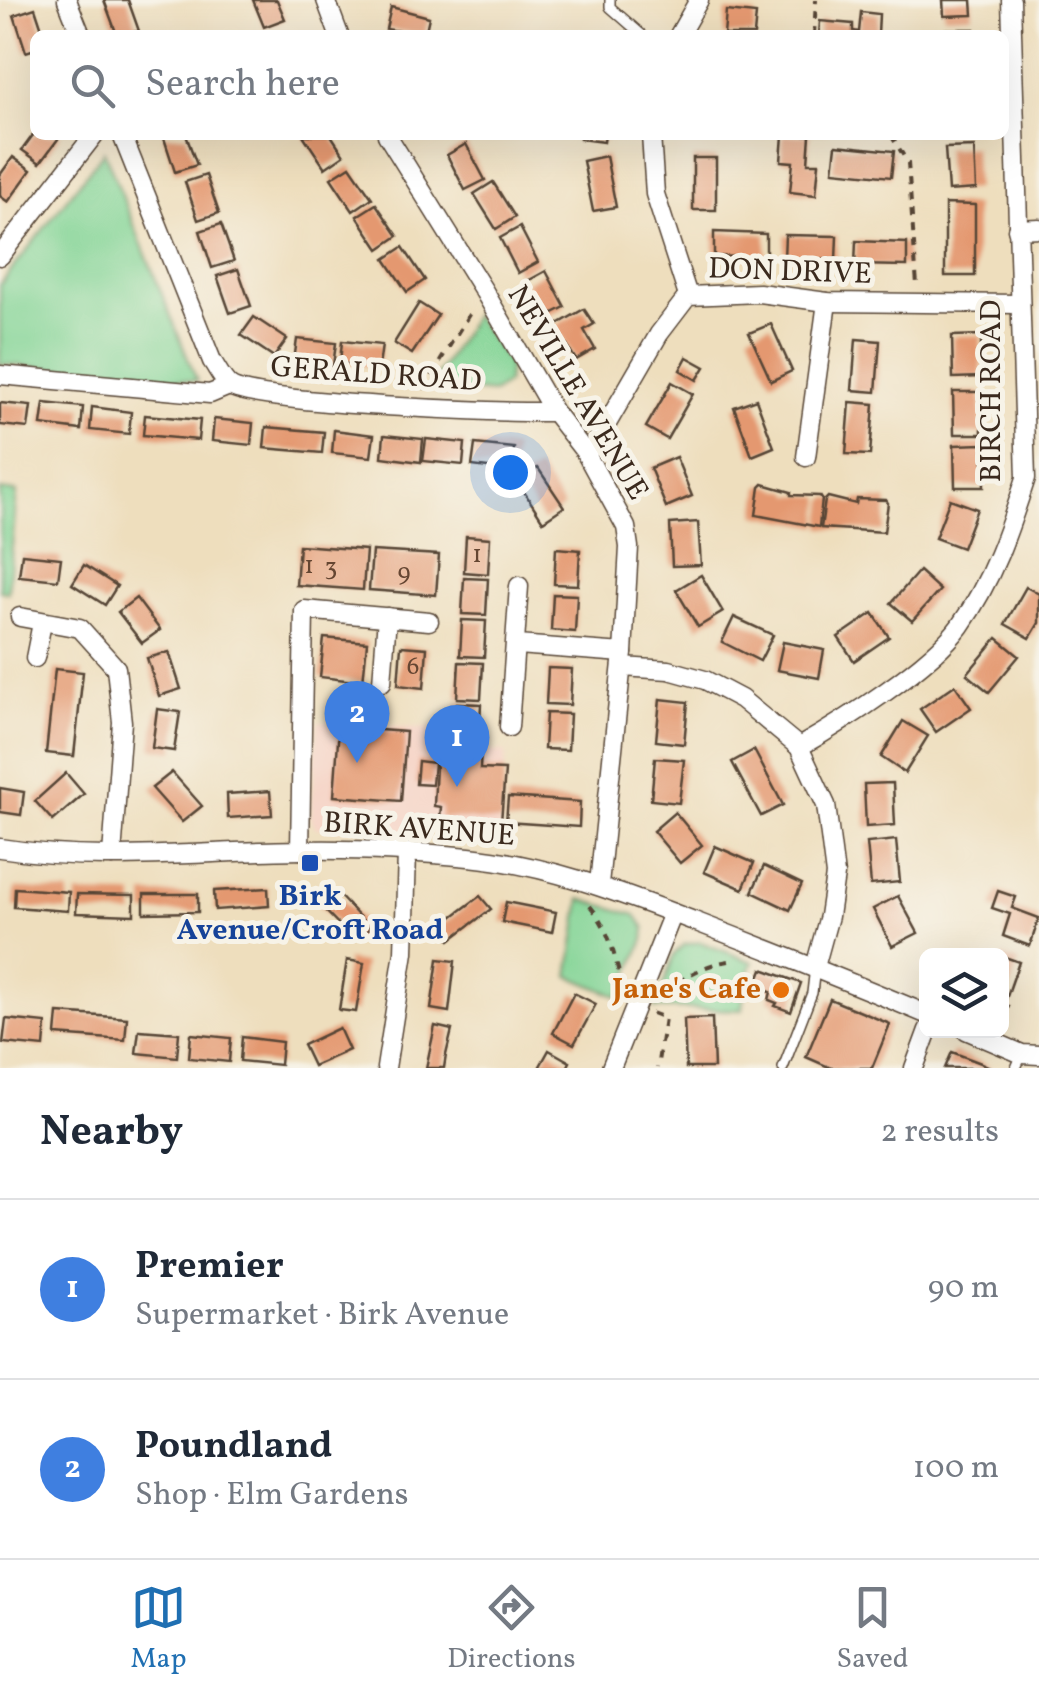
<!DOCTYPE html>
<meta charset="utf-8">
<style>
body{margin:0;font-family:Vollkorn,serif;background:#f2f2f3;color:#1f2937}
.controls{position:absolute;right:30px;bottom:30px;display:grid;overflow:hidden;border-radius:15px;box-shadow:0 10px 40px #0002}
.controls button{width:90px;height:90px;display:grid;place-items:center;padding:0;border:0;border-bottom:2px solid #e0e1e3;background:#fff;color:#1f2937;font:50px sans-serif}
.you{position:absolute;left:510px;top:472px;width:35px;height:35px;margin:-25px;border:8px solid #fff;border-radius:50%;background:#1a73e8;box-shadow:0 0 0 15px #1a73e833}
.badge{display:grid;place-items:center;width:65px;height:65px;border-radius:50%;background:#1f6fb2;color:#fff;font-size:32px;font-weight:700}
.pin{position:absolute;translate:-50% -82px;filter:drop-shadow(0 2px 5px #0008)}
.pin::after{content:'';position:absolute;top:52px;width:35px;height:30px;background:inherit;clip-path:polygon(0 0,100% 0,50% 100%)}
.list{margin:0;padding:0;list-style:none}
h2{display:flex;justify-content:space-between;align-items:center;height:130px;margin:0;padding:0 40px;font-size:42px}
h2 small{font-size:32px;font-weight:400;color:#747a83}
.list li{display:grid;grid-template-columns:65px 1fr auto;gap:30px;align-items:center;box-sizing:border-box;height:180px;padding:0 40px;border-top:2px solid #e0e1e3}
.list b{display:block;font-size:38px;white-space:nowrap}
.list p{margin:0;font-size:32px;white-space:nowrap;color:#747a83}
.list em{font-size:32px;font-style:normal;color:#747a83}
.icon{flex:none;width:55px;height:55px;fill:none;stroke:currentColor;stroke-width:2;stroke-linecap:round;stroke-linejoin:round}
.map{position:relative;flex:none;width:1039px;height:1068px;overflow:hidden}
.search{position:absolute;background:#fff;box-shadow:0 10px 40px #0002;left:30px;right:30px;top:30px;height:110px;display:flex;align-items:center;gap:25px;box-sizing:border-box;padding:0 35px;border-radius:15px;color:#747a83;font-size:38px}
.sheet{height:490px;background:#fff}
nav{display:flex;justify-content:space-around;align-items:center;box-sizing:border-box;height:140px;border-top:2px solid #e0e1e3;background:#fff;font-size:28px;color:#747a83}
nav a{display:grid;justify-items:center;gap:5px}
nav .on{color:#1f6fb2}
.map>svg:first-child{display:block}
.built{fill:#f6d2c4}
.green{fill:#82d495;stroke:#5e7f5a;stroke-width:2.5}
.building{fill:#e49870}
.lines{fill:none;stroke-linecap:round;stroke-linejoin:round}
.service-casing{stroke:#564536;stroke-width:12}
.minor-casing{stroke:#564536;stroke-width:21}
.path{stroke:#564536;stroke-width:4;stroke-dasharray:8 8;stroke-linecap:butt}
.service{stroke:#fff;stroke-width:9}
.minor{stroke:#fff;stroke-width:18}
.transit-dot{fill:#1a4fb4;stroke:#f7f3e8;stroke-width:4}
.food-dot{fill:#e8710a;stroke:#f7f3e8;stroke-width:4}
.labels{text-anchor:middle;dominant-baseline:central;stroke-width:10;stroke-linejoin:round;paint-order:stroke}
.number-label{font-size:25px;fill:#654632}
.street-label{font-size:30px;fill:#3b2a1e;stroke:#f7f3e8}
.transit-label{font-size:30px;font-weight:bold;fill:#164399;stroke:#f7f3e8}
.food-label{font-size:30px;font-weight:bold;fill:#c56008;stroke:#f7f3e8;text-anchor:end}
</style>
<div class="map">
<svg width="1039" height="1068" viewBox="0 0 1039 1068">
<rect width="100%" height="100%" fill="#f7f3e8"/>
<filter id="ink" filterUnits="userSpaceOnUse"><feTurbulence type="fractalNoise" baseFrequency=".01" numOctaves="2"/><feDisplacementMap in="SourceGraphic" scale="20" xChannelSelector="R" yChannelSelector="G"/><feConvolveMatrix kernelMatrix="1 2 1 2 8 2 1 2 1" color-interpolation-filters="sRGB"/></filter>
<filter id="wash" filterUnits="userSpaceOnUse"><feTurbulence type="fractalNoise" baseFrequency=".0048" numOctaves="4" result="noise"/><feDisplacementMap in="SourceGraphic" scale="40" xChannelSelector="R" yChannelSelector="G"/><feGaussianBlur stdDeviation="2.25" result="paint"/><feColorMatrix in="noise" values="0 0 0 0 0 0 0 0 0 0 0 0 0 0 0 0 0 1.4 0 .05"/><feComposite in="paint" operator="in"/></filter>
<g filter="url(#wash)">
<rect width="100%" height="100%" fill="#eedebd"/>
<!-- built -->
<path class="built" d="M 318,722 L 438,729 L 438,747 L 506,752 L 499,839 L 433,832 L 316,828 L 311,818 Z"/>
<!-- green -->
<g class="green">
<path d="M 104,151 L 197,381 L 0,364 L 0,285 Z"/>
<path d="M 474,315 L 509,364 L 507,383 L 493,393 L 430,387 Z"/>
<path d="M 0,490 L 17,492 L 8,592 L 0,591 Z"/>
<path d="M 581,899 L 636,915 L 645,928 L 644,940 L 619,997 L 569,976 Z"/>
<path d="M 700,942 L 753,962 L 745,982 L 742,1010 L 655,1008 L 674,955 L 683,945 Z"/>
</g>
<g id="blocks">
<!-- building -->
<g class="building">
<path d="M 104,0 L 128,0 L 139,31 L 117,35 Z"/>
<path d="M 253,0 L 277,0 L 285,19 L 264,27 Z"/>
<path d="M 943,0 L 972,0 L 973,15 L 944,16 Z"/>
<path d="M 391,7 L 429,17 L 425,35 L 386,29 Z"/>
<path d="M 35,8 L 44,35 L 35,35 L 35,49 L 26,52 L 14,15 Z"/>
<path d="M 726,11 L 756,14 L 754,35 L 724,35 Z"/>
<path d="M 861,12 L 879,14 L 878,35 L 819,35 L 820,21 L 853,24 L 853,31 L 859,32 Z"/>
<rect x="946" y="29" width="28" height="6"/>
<path d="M 33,135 L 61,135 L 40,163 L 22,150 Z"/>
<path d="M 163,135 L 186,135 L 197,165 L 175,172 Z"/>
<path d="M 303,135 L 331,135 L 344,155 L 325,168 Z"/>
<path d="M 581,135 L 605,135 L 604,142 L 580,139 Z"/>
<path d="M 783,135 L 810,135 L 808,163 L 819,163 L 816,195 L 790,192 L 793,162 L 781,161 Z"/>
<path d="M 466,144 L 485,180 L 465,190 L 447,155 Z"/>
<path d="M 836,145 L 894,151 L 891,177 L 833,171 Z"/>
<path d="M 974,147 L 976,189 L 948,191 L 945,148 Z"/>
<path d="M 606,156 L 616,207 L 593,211 L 583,161 Z"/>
<path d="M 13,157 L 31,170 L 8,202 L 0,196 L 0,175 Z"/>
<rect x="693" y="158" width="23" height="52"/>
<path d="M 350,166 L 372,198 L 353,211 L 331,178 Z"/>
<path d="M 206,175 L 219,213 L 198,220 L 185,182 Z"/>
<path d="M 493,182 L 515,217 L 496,229 L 474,194 Z"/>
<path d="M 376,204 L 398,236 L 379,249 L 357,216 Z"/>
<path d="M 945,204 L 975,205 L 975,276 L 945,276 Z"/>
<path d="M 221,224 L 234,261 L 212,268 L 200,231 Z"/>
<path d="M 520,227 L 538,262 L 518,273 L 500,238 Z"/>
<path d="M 714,232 L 766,234 L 766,258 L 714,256 Z"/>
<path d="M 785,235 L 837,236 L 836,260 L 784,259 Z"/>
<path d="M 856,241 L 907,243 L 907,266 L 855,265 Z"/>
<path d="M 403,247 L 425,280 L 407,292 L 385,259 Z"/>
<path d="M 238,269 L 251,306 L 230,313 L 217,276 Z"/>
<path d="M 546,271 L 565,307 L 545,317 L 526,282 Z"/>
<path d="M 419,303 L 438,315 L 412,354 L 394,343 Z"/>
<path d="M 584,309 L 594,324 L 584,330 L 595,349 L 576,360 L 555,326 Z"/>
<path d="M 254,317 L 287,339 L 274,357 L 241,335 Z"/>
<path d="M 771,324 L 792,371 L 771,381 L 749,333 Z"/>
<path d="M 981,335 L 981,377 L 953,378 L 952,336 Z"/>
<path d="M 297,339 L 336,343 L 333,366 L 294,361 Z"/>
<path d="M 856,339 L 880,341 L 876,392 L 852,390 Z"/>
<path d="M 342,341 L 382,345 L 379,367 L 340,363 Z"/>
<path d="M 687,357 L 705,367 L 697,380 L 680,370 Z"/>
<path d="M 672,382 L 693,394 L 667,439 L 646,427 Z"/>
<path d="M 953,392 L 981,392 L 982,434 L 954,434 Z"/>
<path d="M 756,399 L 774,447 L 752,456 L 734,407 Z"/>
<path d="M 850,402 L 874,404 L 870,455 L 846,454 Z"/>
<path d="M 0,403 L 31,406 L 28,428 L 0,425 Z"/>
<path d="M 44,403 L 83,407 L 81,430 L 41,425 Z"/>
<path d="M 92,407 L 131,412 L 129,434 L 90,430 Z"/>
<path d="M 145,415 L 200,420 L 198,440 L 143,435 Z"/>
<path d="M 214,419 L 253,423 L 251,445 L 212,441 Z"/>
<path d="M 266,427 L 324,432 L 322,453 L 264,448 Z"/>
<path d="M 334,430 L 374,435 L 371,457 L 332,453 Z"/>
<path d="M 384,435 L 423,439 L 421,462 L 382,457 Z"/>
<path d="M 426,439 L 465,443 L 463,465 L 423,461 Z"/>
<path d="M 475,444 L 514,448 L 512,471 L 472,466 Z"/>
<path d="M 983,444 L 984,487 L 955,487 L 954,445 Z"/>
<path d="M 676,457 L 692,496 L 666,507 L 650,468 Z"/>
<path d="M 538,468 L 564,507 L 543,521 L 517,481 Z"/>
<path d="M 763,484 L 791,492 L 791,495 L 820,496 L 822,499 L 819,527 L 756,515 L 760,487 Z"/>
<path d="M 828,497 L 856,504 L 857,499 L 886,500 L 888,503 L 884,532 L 821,528 L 825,500 Z"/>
<path d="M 950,499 L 977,509 L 962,548 L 935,538 Z"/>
<path d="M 698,522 L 701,565 L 672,566 L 670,524 Z"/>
<path d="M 466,536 L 490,538 L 488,574 L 464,572 Z"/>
<path d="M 299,545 L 366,550 L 363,590 L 296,585 Z"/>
<path d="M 556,548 L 580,550 L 578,585 L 554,584 Z"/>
<path d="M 372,551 L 439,555 L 436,595 L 369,590 Z"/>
<path d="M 22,554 L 61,558 L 58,580 L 19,576 Z"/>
<path d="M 84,565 L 117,586 L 105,605 L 72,584 Z"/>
<path d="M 919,571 L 940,590 L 912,621 L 891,603 Z"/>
<path d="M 701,575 L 723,612 L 698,627 L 676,590 Z"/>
<path d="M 464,578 L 488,579 L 486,615 L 462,614 Z"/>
<path d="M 1026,587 L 1039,594 L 1039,623 L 1030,638 L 1005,624 Z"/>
<path d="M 553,594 L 577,595 L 575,632 L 551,630 Z"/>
<path d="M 136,598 L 160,630 L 142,643 L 118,612 Z"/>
<path d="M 873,613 L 889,637 L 854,661 L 838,637 Z"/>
<path d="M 734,617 L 773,635 L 760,661 L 722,642 Z"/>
<path d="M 462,620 L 486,621 L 484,657 L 460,656 Z"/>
<path d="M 324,638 L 367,642 L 363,682 L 320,677 Z"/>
<path d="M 997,638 L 1019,656 L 989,692 L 967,674 Z"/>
<path d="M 783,642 L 824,650 L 819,678 L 777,670 Z"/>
<path d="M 401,646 L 427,648 L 424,688 L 398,685 Z"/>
<path d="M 169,652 L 181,689 L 159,696 L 147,658 Z"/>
<path d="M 459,662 L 483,663 L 481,699 L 457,698 Z"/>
<path d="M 548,668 L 572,669 L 570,705 L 546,704 Z"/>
<path d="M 55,669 L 83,672 L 74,756 L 46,753 Z"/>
<path d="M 955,685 L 971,708 L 936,732 L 920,709 Z"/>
<path d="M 660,699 L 688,702 L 684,744 L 656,741 Z"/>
<path d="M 457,703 L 481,704 L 479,740 L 455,739 Z"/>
<path d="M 157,709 L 180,712 L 174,751 L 152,748 Z"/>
<path d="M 546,713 L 570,714 L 568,750 L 544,749 Z"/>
<path d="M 903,721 L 928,736 L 905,773 L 881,757 Z"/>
<path d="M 339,727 L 406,732 L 401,801 L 334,796 Z"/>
<path d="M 437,747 L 481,750 L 480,769 L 505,770 L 501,822 L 440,818 L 441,807 L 434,806 Z"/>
<path d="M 754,750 L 783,805 L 761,816 L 732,762 Z"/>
<path d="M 655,758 L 684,760 L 679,803 L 651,800 Z"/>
<path d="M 418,761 L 434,763 L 432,785 L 416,784 Z"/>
<path d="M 172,772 L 202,806 L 182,822 L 152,788 Z"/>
<path d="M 66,773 L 84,794 L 53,821 L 35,801 Z"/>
<path d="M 893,783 L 895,825 L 866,827 L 864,784 Z"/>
<path d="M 0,788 L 24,792 L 21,815 L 0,812 Z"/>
<path d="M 270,791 L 272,815 L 228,818 L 227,794 Z"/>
<path d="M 508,797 L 580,802 L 579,827 L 506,822 Z"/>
<path d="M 675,812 L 702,845 L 680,863 L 653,831 Z"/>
<path d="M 896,840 L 900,882 L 871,885 L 867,843 Z"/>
<path d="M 715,846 L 754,863 L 743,889 L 704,872 Z"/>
<path d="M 764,866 L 802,884 L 790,910 L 752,892 Z"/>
<path d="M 330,886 L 370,928 L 355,941 L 315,900 Z"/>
<path d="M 15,888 L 69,892 L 68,911 L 14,907 Z"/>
<path d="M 268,888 L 269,906 L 215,910 L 214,891 Z"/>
<path d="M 998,891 L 1016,897 L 1012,908 L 1039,918 L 1030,946 L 1003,936 L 1010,914 L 992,908 Z"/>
<path d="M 77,894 L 134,895 L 134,915 L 76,913 Z"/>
<path d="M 144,894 L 198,894 L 198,912 L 144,913 Z"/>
<path d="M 480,896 L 491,909 L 450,940 L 440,926 Z"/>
<path d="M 898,896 L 918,933 L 892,946 L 873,909 Z"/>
<path d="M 506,902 L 556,912 L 552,932 L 502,922 Z"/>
<path d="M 1002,956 L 1019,962 L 1004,1005 L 1009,1006 L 1006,1015 L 1002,1013 Z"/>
<path d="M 438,959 L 455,961 L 449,1012 L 431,1009 Z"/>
<path d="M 347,960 L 364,963 L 356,1012 L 339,1010 Z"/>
<path d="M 762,969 L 801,983 L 791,1012 L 775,1006 L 777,1003 L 769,1000 L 771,992 L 755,987 Z"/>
<path d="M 574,993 L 596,1004 L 574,1044 L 553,1033 Z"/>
<path d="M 830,999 L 890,1024 L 872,1068 L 831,1068 L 806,1057 Z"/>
<path d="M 58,1013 L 127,1018 L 125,1040 L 56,1035 Z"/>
<path d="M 712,1018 L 714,1068 L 686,1068 L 684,1019 Z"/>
<path d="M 6,1019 L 46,1023 L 44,1047 L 3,1043 Z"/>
<path d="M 435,1026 L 452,1030 L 446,1055 L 444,1068 L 426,1068 Z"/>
<path d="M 339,1028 L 349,1050 L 313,1066 L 303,1045 Z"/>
<path d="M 139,1030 L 179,1033 L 177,1057 L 136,1053 Z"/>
<path d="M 191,1034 L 231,1038 L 229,1062 L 189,1058 Z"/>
<path d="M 242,1037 L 282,1042 L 280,1065 L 240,1061 Z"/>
<path d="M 549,1050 L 570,1062 L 567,1068 L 539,1068 Z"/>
<path d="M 952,1052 L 981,1063 L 992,1068 L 945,1068 Z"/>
</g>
</g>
</g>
<g filter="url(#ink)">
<use href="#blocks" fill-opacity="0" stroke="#564536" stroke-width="2.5"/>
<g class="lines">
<defs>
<g id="service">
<path d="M 610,0 L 610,7 L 642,35"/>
<path d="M 783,1068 L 812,993 L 815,967"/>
<path d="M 1016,1068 L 1022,1054"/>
</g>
<g id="minor">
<path d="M 67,0 L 81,35"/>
<path d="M 326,0 L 339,35"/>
<path d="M 679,35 L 699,0"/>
<path d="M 122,135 L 212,361 C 217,368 223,381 230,386 C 255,404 510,413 554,412"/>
<path d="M 387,135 L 484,291 L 554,412 L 585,452 L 626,527 L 629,547 L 623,653 L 599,884"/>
<path d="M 651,135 L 655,194 L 688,296"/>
<path d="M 1017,229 L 1039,228"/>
<path d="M 0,256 L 94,135"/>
<path d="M 0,375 L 210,394 L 229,386"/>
<path d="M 585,452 L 594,446 L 659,334 L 688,296 L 759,293 L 827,302 L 1019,304"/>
<path d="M 806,457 L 827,302"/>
<path d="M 20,617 L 80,628 L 116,668 L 122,722 L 112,856"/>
<path d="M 517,645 L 623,653"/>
<path d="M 35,658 L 42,623"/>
<path d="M 622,667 L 669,670 L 705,680 L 741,699 L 799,747 L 826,805 L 835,875 L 829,916 L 815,967"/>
<path d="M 382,682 L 387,617"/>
<path d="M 509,727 L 519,586"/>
<path d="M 799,747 C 843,722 931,666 960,626 C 992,581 1009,530 1026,478 L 1011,0"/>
<path d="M 0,848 C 101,864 201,851 303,850 C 358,849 414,852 469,857 C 549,865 620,893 694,921 C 772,951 850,982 926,1014"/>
<path d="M 300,850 L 304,610 L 429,621"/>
<path d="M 966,1030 L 1022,1054 L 1039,1055"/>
<path d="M 386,1068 L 404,952 L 407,853"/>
<path d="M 611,1068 L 673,913"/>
<path d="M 914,1068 L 928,1030"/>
</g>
</defs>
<!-- service casing -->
<use href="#service" class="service-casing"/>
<!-- minor casing -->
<use href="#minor" class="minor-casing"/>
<!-- path -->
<g class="path">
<path d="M 814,35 L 816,0"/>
<path d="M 891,135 L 908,163 L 917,285"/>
<path d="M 423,389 L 473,308"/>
<path d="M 590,906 C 610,929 614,956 622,984"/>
<path d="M 665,992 C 688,974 707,963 736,960"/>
<path d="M 652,1013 L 665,1018 L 657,1068"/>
</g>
<!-- service -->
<use href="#service" class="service"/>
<!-- minor -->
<use href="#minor" class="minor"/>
</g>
</g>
<!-- markers -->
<rect class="transit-dot" x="300" y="853" width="20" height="20" rx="5"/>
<circle class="food-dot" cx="781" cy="990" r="10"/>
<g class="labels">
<!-- number labels -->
<g class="number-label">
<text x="477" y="555">1</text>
<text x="309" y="566">1</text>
<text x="331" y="568">3</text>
<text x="404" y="573">9</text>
<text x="413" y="667">6</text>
</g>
<!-- street labels -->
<g class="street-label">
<text transform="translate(790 272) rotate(2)">DON DRIVE</text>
<text transform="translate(376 375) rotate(4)">GERALD ROAD</text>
<text transform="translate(992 391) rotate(-90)">BIRCH ROAD</text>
<text transform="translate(577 393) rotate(59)">NEVILLE AVENUE</text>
<text transform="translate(419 830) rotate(4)">BIRK AVENUE</text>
</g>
<!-- transit labels -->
<g class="transit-label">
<text x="310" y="897">Birk<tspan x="310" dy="34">Avenue/Croft Road</tspan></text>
</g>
<!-- food labels -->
<g class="food-label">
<text x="761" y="990">Jane's Cafe</text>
</g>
</g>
</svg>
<div class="controls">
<button><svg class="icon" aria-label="layers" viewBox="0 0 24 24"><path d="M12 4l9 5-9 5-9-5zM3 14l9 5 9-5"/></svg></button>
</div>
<div class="you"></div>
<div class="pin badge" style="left:457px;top:787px;background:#3f7fe0">1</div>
<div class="pin badge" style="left:357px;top:763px;background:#3f7fe0">2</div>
<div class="search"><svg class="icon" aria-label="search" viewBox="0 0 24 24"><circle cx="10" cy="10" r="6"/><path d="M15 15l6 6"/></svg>Search here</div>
</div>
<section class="sheet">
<h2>Nearby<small>2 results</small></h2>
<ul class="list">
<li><span class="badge" style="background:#3f7fe0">1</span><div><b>Premier</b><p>Supermarket · Birk Avenue</p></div><em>90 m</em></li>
<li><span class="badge" style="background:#3f7fe0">2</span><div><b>Poundland</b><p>Shop · Elm Gardens</p></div><em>100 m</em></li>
</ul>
</section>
<nav>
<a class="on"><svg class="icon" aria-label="map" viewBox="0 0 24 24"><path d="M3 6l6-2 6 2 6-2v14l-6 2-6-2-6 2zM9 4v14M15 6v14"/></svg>Map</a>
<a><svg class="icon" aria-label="directions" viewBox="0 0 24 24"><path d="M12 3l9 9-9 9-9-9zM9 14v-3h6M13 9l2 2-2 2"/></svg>Directions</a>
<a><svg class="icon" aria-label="saved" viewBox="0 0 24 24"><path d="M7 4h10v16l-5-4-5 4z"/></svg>Saved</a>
</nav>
